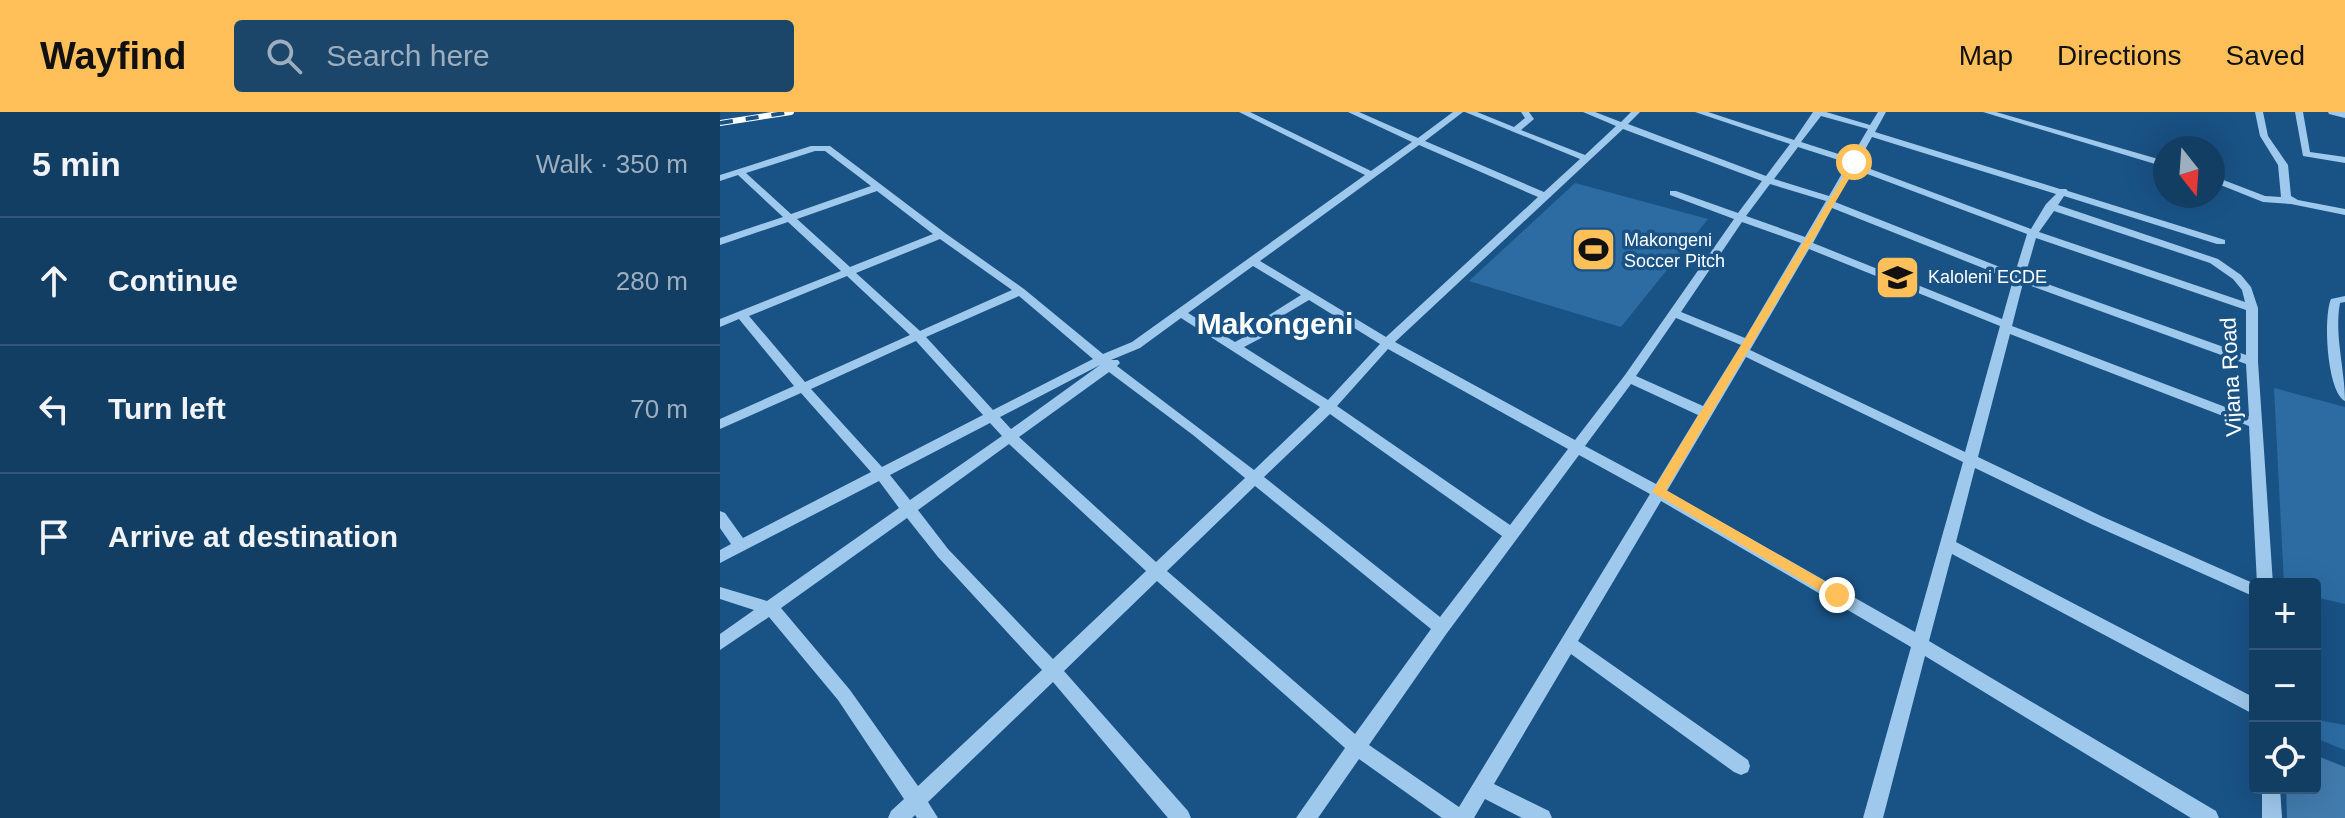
<!DOCTYPE html>
<meta charset="utf-8">
<style>
body{margin:0;font-family:Arial,sans-serif;background:#1c456a;color:#f1f3f6}
.controls{position:absolute;right:24px;bottom:24px;display:grid;overflow:hidden;border-radius:8px;box-shadow:0 8px 32px #0002}
.controls button{width:72px;height:72px;display:grid;place-items:center;padding:0;border:0;border-bottom:2px solid #325778;background:#133e64;color:#f1f3f6;font:40px sans-serif}
.compass{position:absolute;left:1433px;top:24px;width:72px;height:72px;border-radius:50%;background:#133e64;box-shadow:0 8px 32px #0002;rotate:163deg}
.stop{position:absolute;width:24px;height:24px;margin:-18px;border:6px solid #ffc05a;border-radius:50%;background:#fff}
.stop.end{background:#ffc05a;border-color:#fff;box-shadow:0 2px 8px #0008}
.list{margin:0;padding:0;list-style:none}
h2{display:flex;justify-content:space-between;align-items:center;height:104px;margin:0;padding:0 32px;font-size:34px}
h2 small{font-size:26px;font-weight:400;color:#9daebf}
.list li{display:grid;grid-template-columns:52px 1fr auto;gap:24px;align-items:center;box-sizing:border-box;height:128px;padding:0 32px;border-top:2px solid #325778}
.list b{display:block;font-size:30px;white-space:nowrap}
.list em{font-size:26px;font-style:normal;color:#9daebf}
.icon{flex:none;width:44px;height:44px;fill:none;stroke:currentColor;stroke-width:2;stroke-linecap:round;stroke-linejoin:round}
.map{position:relative;flex:none;width:1625px;height:706px;overflow:hidden}
header{display:flex;align-items:center;gap:48px;box-sizing:border-box;height:112px;padding:0 40px;background:#ffc05a;color:#111}
header strong{font-size:38px}
nav{display:flex;gap:44px;margin-inline-start:auto;font-size:28px}
.search{width:560px;height:72px;background:#1c456a;display:flex;align-items:center;gap:20px;box-sizing:border-box;padding:0 28px;border-radius:8px;color:#9daebf;font-size:30px}
main{display:flex}
aside{flex:1;background:#133e64}
.map>svg:first-child{display:block}
.green{fill:#2c6ca3}
.building{fill:#427cae}
.lines{fill:none;stroke-linecap:round;stroke-linejoin:round}
.minor{fill:#9fc9ec;fill-rule:evenodd}
.rail-casing{stroke:#fff;stroke-width:6}
.rail{stroke:#195285;stroke-width:4;stroke-dasharray:13;stroke-linecap:butt}
.route{fill:#ffc05a}
.labels{text-anchor:middle;dominant-baseline:central;stroke-width:7;stroke-linejoin:round;paint-order:stroke}
.far-poi-label{font-size:18px;fill:#fff;stroke:#195285;text-anchor:start}
.street-label{font-size:22px;fill:#fff;stroke:#195285}
.district-label{font-size:30px;font-weight:bold;fill:#fff;stroke:#195285}
</style>
<header>
<strong>Wayfind</strong>
<div class="search"><svg class="icon" aria-label="search" viewBox="0 0 24 24"><circle cx="10" cy="10" r="6"/><path d="M15 15l6 6"/></svg>Search here</div>
<nav><a>Map</a><a>Directions</a><a>Saved</a></nav>
</header>
<main>
<aside>
<h2>5 min<small>Walk · 350 m</small></h2>
<ul class="list">
<li><svg class="icon" aria-label="ahead" viewBox="0 0 24 24"><path d="M12 20V5M6 11l6-6 6 6"/></svg><div><b>Continue</b></div><em>280 m</em></li>
<li><svg class="icon" aria-label="left" viewBox="0 0 24 24"><path d="M17 20v-9H6M10 6l-5 5 5 5"/></svg><div><b>Turn left</b></div><em>70 m</em></li>
<li><svg class="icon" aria-label="arrive" viewBox="0 0 24 24"><path d="M6 21V4h12l-3 4 3 4H6"/></svg><div><b>Arrive at destination</b></div></li>
</ul>
</aside>
<div class="map">
<svg width="1625" height="706" viewBox="0 0 1625 706">
<rect width="100%" height="100%" fill="#195285"/>
<!-- green -->
<g class="green">
<path d="M 855,71 L 988,107 L 901,215 L 749,169 Z"/>
<path d="M 1554,276 L 1625,295 L 1625,492 L 1595,485 L 1595,472 L 1564,472 Z"/>
<path d="M 1595,577 L 1598,608 L 1625,613 L 1625,638 L 1595,626 Z"/>
</g>
<!-- building -->
<path class="building" d="M 1595,643 L 1625,655 L 1625,706 L 1567,706 L 1566,676 L 1595,676 Z"/>
<g class="lines">
<!-- minor -->
<g class="minor">
<path d="M 519,0 L 530,0 L 651,59 L 692,30 L 628,0 L 639,0 L 698,26 L 733,0 L 743,0 L 705,29 L 824,80 L 860,47 L 745,0 L 757,0 L 794,15 L 805,6 L 801,0 L 809,0 L 814,7 L 801,18 L 865,43 L 896,14 L 863,0 L 875,0 L 901,10 L 911,0 L 920,0 L 908,12 L 1046,64 L 1070,32 L 975,0 L 988,0 L 1074,28 L 1093,0 L 1106,0 L 1150,13 L 1158,0 L 1166,0 L 1155,20 L 1340,77 L 1346,77 L 1348,79 L 1505,128 L 1505,132 L 1497,132 L 1344,84 L 1338,93 L 1498,147 L 1521,163 L 1531,175 L 1538,196 L 1538,250 L 1553,472 L 1537,472 L 1529,314 L 1290,222 L 1258,345 L 1381,404 L 1535,472 L 1535,485 L 1371,412 L 1255,356 L 1236,430 L 1535,586 L 1535,603 L 1232,442 L 1209,529 L 1496,699 L 1499,706 L 1471,706 L 1205,544 L 1163,706 L 1143,706 L 1191,535 L 941,389 L 858,529 L 1028,648 L 1030,654 L 1028,660 L 1021,663 L 1014,660 L 851,542 L 774,672 L 829,699 L 832,706 L 802,706 L 765,687 L 754,706 L 722,706 L 639,647 L 598,706 L 576,706 L 625,636 L 437,469 L 344,559 L 468,699 L 471,706 L 448,706 L 333,570 L 208,690 L 218,706 L 197,706 L 195,703 L 192,706 L 168,706 L 171,699 L 184,687 L 118,588 L 49,505 L 0,538 L 0,522 L 34,498 L 0,487 L 0,475 L 47,489 L 179,396 L 159,369 L 0,451 L 0,438 L 11,432 L 0,416 L 0,399 L 5,401 L 23,426 L 151,360 L 81,281 L 0,317 L 0,307 L 74,274 L 19,207 L 0,215 L 0,207 L 121,159 L 68,110 L 0,133 L 0,126 L 63,105 L 18,63 L 0,69 L 0,63 L 91,34 L 110,34 L 225,121 L 304,177 L 383,242 L 412,230 L 645,63 ZM 1101,4 L 1148,17 L 1131,46 L 1081,30 ZM 903,17 L 1042,69 L 1018,101 L 956,79 L 950,79 L 950,83 L 1014,107 L 905,263 L 855,328 L 675,230 ZM 1152,25 L 1336,82 L 1326,92 L 1311,117 L 1137,52 ZM 699,33 L 818,85 L 666,225 L 540,149 ZM 1078,35 L 1128,51 L 1109,84 L 1054,67 ZM 95,39 L 105,39 L 151,74 L 71,102 L 26,61 ZM 1134,57 L 1307,122 L 1295,161 L 1115,90 ZM 1050,72 L 1106,89 L 1085,125 L 1026,104 ZM 157,79 L 213,122 L 130,155 L 77,107 ZM 1112,96 L 1293,168 L 1282,207 L 1093,131 ZM 1334,99 L 1490,151 L 1513,167 L 1522,178 L 1525,190 L 1319,120 ZM 1022,110 L 1081,131 L 1025,226 L 961,200 ZM 1316,126 L 1526,198 L 1526,243 L 1305,164 ZM 220,127 L 292,178 L 200,219 L 136,161 ZM 1089,137 L 1280,214 L 1245,340 L 1030,238 ZM 533,154 L 581,183 L 549,203 L 537,218 L 515,230 L 468,201 ZM 127,164 L 190,223 L 85,270 L 29,204 ZM 1303,171 L 1526,252 L 1529,304 L 1292,214 ZM 299,184 L 373,247 L 273,298 L 206,225 ZM 589,188 L 660,232 L 608,288 L 524,235 L 545,224 L 557,207 ZM 461,206 L 600,295 L 534,358 L 397,254 L 400,251 L 398,248 L 391,248 L 420,236 ZM 956,206 L 1021,233 L 983,294 L 916,264 ZM 196,229 L 263,303 L 162,355 L 91,277 ZM 668,237 L 848,337 L 790,413 L 617,294 ZM 1026,245 L 1243,350 L 1195,520 L 947,379 ZM 380,253 L 291,317 L 280,305 ZM 389,260 L 473,323 L 525,366 L 436,450 L 299,325 ZM 911,272 L 978,303 L 936,372 L 865,334 ZM 610,302 L 782,424 L 720,505 L 544,365 ZM 270,311 L 282,324 L 190,388 L 170,363 ZM 289,332 L 426,459 L 333,547 L 228,437 L 198,398 ZM 859,343 L 930,382 L 739,695 L 649,633 L 727,521 ZM 535,374 L 711,517 L 635,622 L 447,459 ZM 187,406 L 218,445 L 322,558 L 198,674 L 130,578 L 61,496 Z"/>
<path d="M 1263,0 L 1276,0 L 1445,49 L 1445,55 Z"/>
<path d="M 1535,0 L 1543,0 L 1548,24 L 1568,53 L 1571,84 L 1578,88 L 1625,97 L 1625,103 L 1571,92 L 1543,90 L 1493,70 L 1493,64 L 1545,84 L 1561,85 L 1558,53 L 1540,24 Z"/>
<path d="M 1575,0 L 1583,0 L 1590,40 L 1625,45 L 1625,51 L 1583,44 Z"/>
<path d="M 1608,0 L 1625,0 L 1625,6 L 1609,2 Z"/>
<path d="M 1625,184 L 1625,190 L 1620,191 C 1614,223 1625,257 1625,289 C 1607,280 1603,205 1611,187 Z"/>
<path d="M 1542,676 L 1560,676 L 1562,706 L 1542,706 Z"/>
</g>
<defs>
<path id="rail" d="M 0,11 L 71,0"/>
</defs>
<!-- rail casing -->
<use href="#rail" class="rail-casing"/>
<!-- rail -->
<use href="#rail" class="rail"/>
</g>
<!-- route -->
<path class="route" d="M 1134,47 L 1139,50 L 946,378 L 1122,479 L 1122,487 L 1117,489 L 932,380 Z"/>
<!-- icons -->
<defs>
<symbol id="stadium-square" viewBox="-11 -11 22 22"><rect x="-9" y="-9" width="18" height="18" rx="4" fill="#ffc05a" stroke="#195285"/><path d="M0-5a6.5 5 0 1 0 0 10a6.5 5 0 1 0 0-10ZM-3.5-1.8h7v3.6h-7Z" fill="#111"/></symbol>
<symbol id="school-square" viewBox="-11 -11 22 22"><rect x="-9" y="-9" width="18" height="18" rx="4" fill="#ffc05a" stroke="#195285"/><path d="M0-5L7-2L0 1L-7-2ZM-4 1L0 2.5L4 1V4Q0 6-4 4Z" fill="#111"/></symbol>
</defs>
<g fill-rule="evenodd">
<use href="#stadium-square" x="848" y="112" width="51" height="51"/>
<use href="#school-square" x="1152" y="140" width="51" height="51"/>
</g>
<g class="labels">
<!-- far-poi labels -->
<g class="far-poi-label">
<text x="904" y="128">Makongeni<tspan x="904" dy="21">Soccer Pitch</tspan></text>
<text x="1208" y="165">Kaloleni ECDE</text>
</g>
<!-- street labels -->
<g class="street-label">
<text transform="translate(1511 265) rotate(-93)">Vijana Road</text>
</g>
<!-- district labels -->
<g class="district-label">
<text x="555" y="211">Makongeni</text>
</g>
</g>
</svg>
<div class="controls">
<button>+</button>
<button>−</button>
<button><svg class="icon" aria-label="locate" viewBox="0 0 24 24"><circle cx="12" cy="12" r="6"/><path d="M12 2v4M12 18v4M2 12h4M18 12h4"/></svg></button>
</div>
<svg class="compass" viewBox="-18 -18 36 36"><path d="M0-13l5 13h-10z" fill="#e53935"/><path d="M0 13l5-13h-10z" fill="#9daebf"/></svg>
<div class="stop" style="left:1134px;top:50px"></div>
<div class="stop end" style="left:1117px;top:483px"></div>
</div>
</main>
